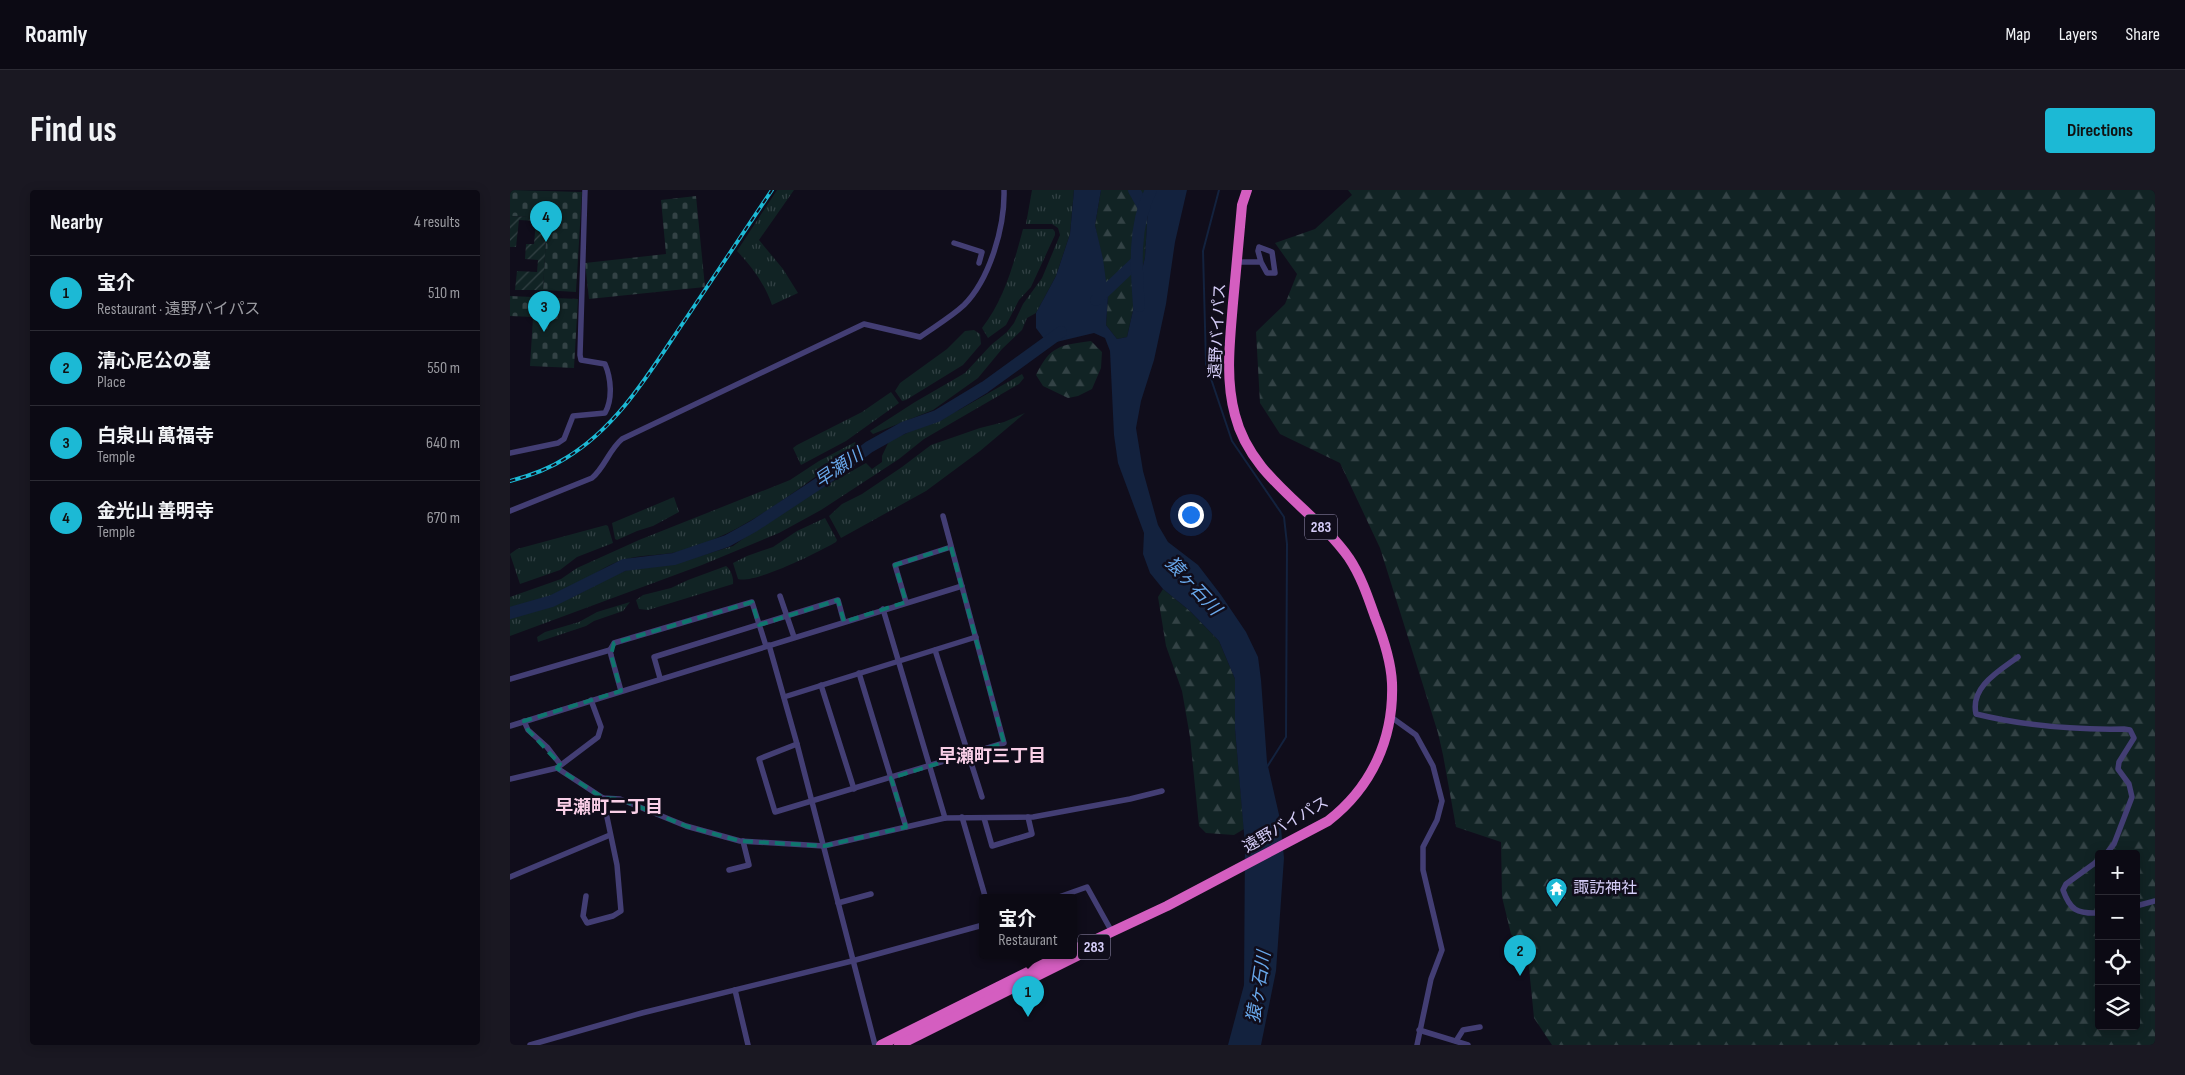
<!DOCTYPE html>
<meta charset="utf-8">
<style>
body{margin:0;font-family:"Sofia Sans Condensed","Noto Sans JP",sans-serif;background:#1a1822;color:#f1f3f6}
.controls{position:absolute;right:15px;bottom:15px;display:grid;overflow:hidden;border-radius:5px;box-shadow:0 2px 12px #0003}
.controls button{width:45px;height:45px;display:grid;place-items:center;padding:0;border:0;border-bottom:1px solid #2c2b34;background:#0c0a14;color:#f1f3f6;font:25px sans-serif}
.you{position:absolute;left:680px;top:324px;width:18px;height:18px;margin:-12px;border:4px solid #fff;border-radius:50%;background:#1a73e8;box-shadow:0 0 0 8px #1a73e833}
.badge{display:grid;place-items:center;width:32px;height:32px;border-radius:50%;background:#1cb9d5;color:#111;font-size:16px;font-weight:700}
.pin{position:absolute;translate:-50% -41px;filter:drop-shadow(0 1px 2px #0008)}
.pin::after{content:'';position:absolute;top:26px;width:18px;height:15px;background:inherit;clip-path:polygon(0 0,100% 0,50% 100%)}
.popup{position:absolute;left:469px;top:704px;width:98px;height:65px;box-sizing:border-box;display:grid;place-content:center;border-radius:5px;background:#0c0a14;filter:drop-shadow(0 1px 4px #0005);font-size:16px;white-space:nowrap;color:#9a9aa0}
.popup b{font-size:19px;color:#f1f3f6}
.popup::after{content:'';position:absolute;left:50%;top:100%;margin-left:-10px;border:10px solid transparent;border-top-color:#0c0a14}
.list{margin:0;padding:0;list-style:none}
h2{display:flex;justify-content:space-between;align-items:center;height:65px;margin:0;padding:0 20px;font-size:21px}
h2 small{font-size:16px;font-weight:400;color:#9a9aa0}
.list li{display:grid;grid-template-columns:32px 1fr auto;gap:15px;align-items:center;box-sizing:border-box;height:75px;padding:0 20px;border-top:1px solid #2c2b34}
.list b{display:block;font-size:19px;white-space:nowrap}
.list p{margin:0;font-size:16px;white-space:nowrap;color:#9a9aa0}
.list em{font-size:16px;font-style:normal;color:#9a9aa0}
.icon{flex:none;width:28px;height:28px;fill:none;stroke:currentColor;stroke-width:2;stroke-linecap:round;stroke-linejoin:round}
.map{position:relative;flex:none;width:1645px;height:855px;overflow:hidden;border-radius:5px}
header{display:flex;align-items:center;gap:30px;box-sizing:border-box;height:70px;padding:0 25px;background:#0c0a14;border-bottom:1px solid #2c2b34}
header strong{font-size:24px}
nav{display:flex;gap:28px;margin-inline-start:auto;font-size:18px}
.intro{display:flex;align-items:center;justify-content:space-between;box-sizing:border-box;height:120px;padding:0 30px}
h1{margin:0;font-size:35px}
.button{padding:12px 22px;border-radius:5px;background:#1cb9d5;color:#111;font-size:18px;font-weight:700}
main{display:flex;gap:30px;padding:0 30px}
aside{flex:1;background:#0c0a14;border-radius:5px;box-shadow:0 2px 12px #0003}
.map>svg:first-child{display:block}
.grass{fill:url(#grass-tufts)}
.forest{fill:url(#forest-firs);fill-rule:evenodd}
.cemetery{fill:url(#cemetery-stones)}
.garden{fill:url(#garden-furrows)}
.water{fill:#13223e}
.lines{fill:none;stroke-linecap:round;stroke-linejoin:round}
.stream{stroke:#13223e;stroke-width:2}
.river{stroke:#13223e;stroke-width:12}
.minor{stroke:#433e74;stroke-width:5.5}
.trunk{stroke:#d45ec0;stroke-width:10}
.rail-casing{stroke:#1cb9d5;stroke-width:4}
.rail{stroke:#100d1b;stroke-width:2;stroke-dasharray:5.5;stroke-linecap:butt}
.marked{fill:none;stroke:#0f766e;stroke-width:4;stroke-dasharray:10 6;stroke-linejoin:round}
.labels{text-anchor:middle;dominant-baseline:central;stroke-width:5;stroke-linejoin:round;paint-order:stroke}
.shield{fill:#100d1b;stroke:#9a93b6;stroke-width:1}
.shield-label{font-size:15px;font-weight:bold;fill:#d5cdf8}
.street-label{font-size:16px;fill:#d5cdf8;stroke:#100d1b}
.poi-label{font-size:16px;fill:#d5cdf8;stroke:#100d1b;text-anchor:start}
.water-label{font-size:18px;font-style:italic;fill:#69a8eb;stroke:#100d1b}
.neighbourhood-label{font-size:18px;font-weight:bold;fill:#f9cfe7;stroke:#100d1b}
</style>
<header>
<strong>Roamly</strong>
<nav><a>Map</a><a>Layers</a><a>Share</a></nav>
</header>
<div class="intro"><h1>Find us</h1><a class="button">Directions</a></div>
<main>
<aside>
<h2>Nearby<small>4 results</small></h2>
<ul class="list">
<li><span class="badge">1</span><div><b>宝介</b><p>Restaurant · 遠野バイパス</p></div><em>510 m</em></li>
<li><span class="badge">2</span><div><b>清心尼公の墓</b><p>Place</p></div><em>550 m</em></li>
<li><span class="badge">3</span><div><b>白泉山 萬福寺</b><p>Temple</p></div><em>640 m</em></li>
<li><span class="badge">4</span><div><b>金光山 善明寺</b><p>Temple</p></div><em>670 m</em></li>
</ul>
</aside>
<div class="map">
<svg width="1645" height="855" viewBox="0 0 1645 855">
<defs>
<pattern id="grass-tufts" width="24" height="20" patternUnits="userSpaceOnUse" patternTransform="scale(1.25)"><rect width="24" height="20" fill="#112324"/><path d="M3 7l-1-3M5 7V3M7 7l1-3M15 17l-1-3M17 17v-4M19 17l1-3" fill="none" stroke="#334245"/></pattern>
<pattern id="forest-firs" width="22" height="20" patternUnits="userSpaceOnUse" patternTransform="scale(1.25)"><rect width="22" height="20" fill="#112324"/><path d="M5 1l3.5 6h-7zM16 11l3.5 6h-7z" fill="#334245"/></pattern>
<pattern id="cemetery-stones" width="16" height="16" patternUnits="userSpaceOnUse" patternTransform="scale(1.25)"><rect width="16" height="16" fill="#112324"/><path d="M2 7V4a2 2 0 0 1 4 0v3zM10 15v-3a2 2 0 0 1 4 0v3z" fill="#334245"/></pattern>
<pattern id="garden-furrows" width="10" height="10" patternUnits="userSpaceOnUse" patternTransform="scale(1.25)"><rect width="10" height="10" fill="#112324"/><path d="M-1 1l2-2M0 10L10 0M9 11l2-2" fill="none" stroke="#334245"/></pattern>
</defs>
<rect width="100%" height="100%" fill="#100d1b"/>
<!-- grass -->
<g class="grass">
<path d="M 267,0 L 284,0 L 249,50 L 273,79 L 288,103 L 262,115 C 254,93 243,78 227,61 Z"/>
<path d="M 522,0 L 564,0 L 560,44 L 546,86 L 526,123 L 517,128 L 512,140 L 492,159 L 468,188 L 423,220 L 363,244 L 360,241 L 405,212 L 455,183 L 481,155 L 497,142 L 504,133 L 513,114 L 532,88 L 550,45 L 548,38 L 542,34 L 516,34 Z"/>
<path d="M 513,39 L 543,39 L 545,42 L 545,45 L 521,97 L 509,110 L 496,135 L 478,148 L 472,138 C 494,110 504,73 513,39 Z"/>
<path d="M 464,140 L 470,144 L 471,154 L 453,175 L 396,210 L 392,211 L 385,201 L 390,193 L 437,159 L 455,141 Z"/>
<path d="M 512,184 L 514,188 L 509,194 L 414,249 L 389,269 L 311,320 L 269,343 L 192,375 L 0,446 L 0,428 L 41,415 L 67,405 L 97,388 L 123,378 L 164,374 L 223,356 L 276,318 L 356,273 L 362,279 L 372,272 L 372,266 L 379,251 L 449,220 Z"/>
<path d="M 381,202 L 389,213 L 336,251 L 291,275 L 283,258 L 287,255 L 352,222 Z"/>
<path d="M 515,223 L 470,261 L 416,301 L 331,348 L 319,326 L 332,314 L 352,304 L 392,277 L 421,255 L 470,238 L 494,232 Z"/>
<path d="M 345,252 L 347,255 L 339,262 C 288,299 239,340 178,359 C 155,367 129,363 107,372 C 88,379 73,393 55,402 C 38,410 18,414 0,417 L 0,407 L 51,389 L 67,378 L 129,350 L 280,290 L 309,271 Z"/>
<path d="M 164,307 L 169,322 L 143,336 L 127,341 L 107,350 L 105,349 L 102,333 Z"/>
<path d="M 315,328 L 327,350 L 326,352 C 309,362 245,394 228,389 L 223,373 L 237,366 L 263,357 L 287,341 Z"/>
<path d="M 96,335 L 98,336 L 103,353 L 67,367 L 50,380 L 10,394 L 0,364 L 7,359 Z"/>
<path d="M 216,376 C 221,379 224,389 223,394 L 138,420 L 129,419 L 126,410 L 133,405 L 161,398 L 178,390 Z"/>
<path d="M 120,412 L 113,421 L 84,431 L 76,436 L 28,452 L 27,447 L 35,442 L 69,432 L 87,422 Z"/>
</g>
<!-- forest -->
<g class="forest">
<path d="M 591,0 L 639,0 L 635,67 L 617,147 L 607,149 L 596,135 L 598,106 L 585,35 Z"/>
<path d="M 838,0 L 1645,0 L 1645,855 L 1042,855 L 1024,828 L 1018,768 L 1001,744 L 992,707 L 991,652 L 946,637 L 933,565 L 928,543 L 870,358 L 830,273 L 770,244 L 750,213 L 746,142 L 775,114 L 787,84 L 765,53 L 805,39 L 842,5 ZM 1589,664 L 1626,664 L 1626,836 L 1589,836 Z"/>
<path d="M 581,151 L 592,162 L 591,178 L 582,199 L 568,206 L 558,208 L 533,196 L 526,185 C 540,156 550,155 581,151 Z"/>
<path d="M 653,399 L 680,421 L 709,451 L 725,489 L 725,539 L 734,639 L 724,645 L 696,643 L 689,636 L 680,547 L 672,501 L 656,456 L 648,407 Z"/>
</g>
<!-- cemetery -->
<g class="cemetery">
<path d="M 0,0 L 72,2 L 66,102 L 33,100 L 37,28 L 0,26 Z"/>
<path d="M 186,6 L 195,97 L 79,109 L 75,73 L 156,64 L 151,10 Z"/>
<path d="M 0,106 L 68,109 L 64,178 L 20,176 L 23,127 L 0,126 Z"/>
</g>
<!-- garden -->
<path class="garden" d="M 0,26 L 37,28 L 33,100 L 5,100 L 7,81 L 27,82 L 28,70 L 15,69 L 16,54 L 24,54 L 26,31 L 9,30 L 6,57 L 0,57 Z"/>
<!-- water -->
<path class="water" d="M 564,0 L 591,0 L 585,35 L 593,69 L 598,106 L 596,135 L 607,149 L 617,147 L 635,67 L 639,0 L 677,0 L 665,52 L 656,114 L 644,170 L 631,211 L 626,238 L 633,281 L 648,335 L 658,352 L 688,375 L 711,405 L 736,442 L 748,467 L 751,490 L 757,572 L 770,629 L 774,668 L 766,781 L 751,855 L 718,855 L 734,795 L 735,655 L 725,539 L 725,489 L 709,451 L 680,421 L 653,399 L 640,383 L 633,364 L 634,343 L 608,273 L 604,245 L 600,161 L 595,148 L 584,143 L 538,154 L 526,138 L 526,123 L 546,86 L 560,44 Z"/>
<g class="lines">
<!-- stream -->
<path class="stream" d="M 709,0 L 693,61 L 696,174 L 722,251 L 774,327 L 777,354 L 776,547 L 757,577"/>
<!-- river -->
<g class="river">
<path d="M 624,0 L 633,16"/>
<path d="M 586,110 L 626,72"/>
<path d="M 629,116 C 626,78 623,35 641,0"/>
<path d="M 0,423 L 42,411 L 114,375 L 164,369 L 217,351 L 244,336 L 329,280 L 359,257 L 393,238 L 427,226 L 475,197 L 551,142"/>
</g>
<!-- minor -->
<g class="minor">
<path d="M 444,53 L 472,62 L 469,73"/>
<path d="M 727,72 L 751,72 L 748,61 L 749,57 L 762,62 L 765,83 L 757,83 L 751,72"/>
<path d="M 0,263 L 48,253 L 54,249 L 63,226 L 95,223 C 103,209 101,188 95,174 L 71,170 L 70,165 L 75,0"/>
<path d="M 0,321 L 82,288 C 95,277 99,260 112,249 L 354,134 L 410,147 C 424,137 441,127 454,115 C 480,89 495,36 494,0"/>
<path d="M 270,406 L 284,447"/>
<path d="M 396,412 L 385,375 L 441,357"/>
<path d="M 373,419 L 435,628"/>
<path d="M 259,455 L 287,554 L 365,855"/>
<path d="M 425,460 L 472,607"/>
<path d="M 1508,467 C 1489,481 1460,497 1466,524 C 1515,536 1564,540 1614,539 L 1620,540 L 1624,548 L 1609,572 L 1608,579 L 1619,594 L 1622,607 L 1604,654 L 1596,664"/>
<path d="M 349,483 L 396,637"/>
<path d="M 150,488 L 144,467 L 328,410 L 334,432"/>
<path d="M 0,489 L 100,460"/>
<path d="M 311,495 L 344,599"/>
<path d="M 111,501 L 101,465 L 100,460 L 104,453 L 242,412 L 256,456"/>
<path d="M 274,507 L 466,447"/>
<path d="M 881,527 L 906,545 L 923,576 L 932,611 L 927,630 L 913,657 L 913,680 L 932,760 L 921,789 L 907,855"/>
<path d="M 14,531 L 18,540 L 37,557 L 50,574"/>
<path d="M 0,536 L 452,396"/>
<path d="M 287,554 L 249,569 L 265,622 L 494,553 L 433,326"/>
<path d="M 47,578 L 93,608 L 110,609 L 176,636 L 230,651 L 314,656 L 435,628 L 523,627 L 620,609 L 652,601"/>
<path d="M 0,589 L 47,578 L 88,547 L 91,537 L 81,510"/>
<path d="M 452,627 L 475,706 L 477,708"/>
<path d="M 474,628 L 482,656 L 522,644 L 518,627"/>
<path d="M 1589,670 L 1556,694 L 1553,700 C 1560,720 1567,724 1589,723"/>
<path d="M 219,680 L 239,675 L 233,651"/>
<path d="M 0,687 L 100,645"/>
<path d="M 76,706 L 73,726 L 77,733 L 103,726 L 111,721 L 107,675 L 93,608"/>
<path d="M 546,708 L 577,697 L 602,742"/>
<path d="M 328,713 L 361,704"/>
<path d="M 1626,716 L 1645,711"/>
<path d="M 225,800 L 238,855"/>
<path d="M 909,840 L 958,855"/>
<path d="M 946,851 L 953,840 L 970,837"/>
<path d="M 20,855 L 132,823 L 342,771 L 473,735"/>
</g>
<!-- trunk -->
<g class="trunk">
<path d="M 563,760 L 657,716 L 818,631 C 862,597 884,548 882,493 C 881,471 873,447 865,427 C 858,407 851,386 839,368 C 804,318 741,289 725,225 C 715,189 720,150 723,113 C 726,80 729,47 732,15 L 737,0"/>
<path d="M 371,855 L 550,766"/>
<path d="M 389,855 L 585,757"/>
</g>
<defs>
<path id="rail" d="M 0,291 C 19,286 39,279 56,268 C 109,236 141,180 175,130 C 204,87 233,43 262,0"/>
</defs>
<!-- rail casing -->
<use href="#rail" class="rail-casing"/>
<!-- rail -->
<use href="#rail" class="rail"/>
</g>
<!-- marked area -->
<path class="marked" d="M 441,357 L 494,553 L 381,588 L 396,637 L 314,656 L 230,651 L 176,636 L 110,609 L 93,608 L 47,578 L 50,574 L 18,540 L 14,531 L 111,501 L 101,465 L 104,453 L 242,412 L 249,435 L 328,410 L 334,432 L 396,412 L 385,375 Z"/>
<!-- icons -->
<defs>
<symbol id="temple-pin" viewBox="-11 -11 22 30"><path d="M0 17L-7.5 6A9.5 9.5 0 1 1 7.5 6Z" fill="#1cb9d5" stroke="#100d1b"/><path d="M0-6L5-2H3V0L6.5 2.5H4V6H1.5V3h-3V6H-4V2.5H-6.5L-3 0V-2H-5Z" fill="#fff"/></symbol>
</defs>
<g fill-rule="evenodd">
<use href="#temple-pin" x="1034" y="686" width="25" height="34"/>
</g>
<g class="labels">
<!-- shield labels -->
<g class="shield">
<rect x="795" y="324.5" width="32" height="25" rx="4"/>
<rect x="568" y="744.5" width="32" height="25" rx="4"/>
</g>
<g class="shield-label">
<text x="811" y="337">283</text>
<text x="584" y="757">283</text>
</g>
<!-- street labels -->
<g class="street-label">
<text transform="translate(708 141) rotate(-87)">遠野バイパス</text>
<text transform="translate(776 635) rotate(-30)">遠野バイパス</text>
</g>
<!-- poi labels -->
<g class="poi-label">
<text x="1063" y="698">諏訪神社</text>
</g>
<!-- water labels -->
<g class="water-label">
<text transform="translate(329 278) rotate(-34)">早瀬川</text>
<text transform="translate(683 396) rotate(47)">猿ヶ石川</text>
<text transform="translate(749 797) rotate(-81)">猿ヶ石川</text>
</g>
<!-- neighbourhood labels -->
<g class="neighbourhood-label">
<text x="482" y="566">早瀬町三丁目</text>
<text x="99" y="617">早瀬町二丁目</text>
</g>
</g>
</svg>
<div class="controls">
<button>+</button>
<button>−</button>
<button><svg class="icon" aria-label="locate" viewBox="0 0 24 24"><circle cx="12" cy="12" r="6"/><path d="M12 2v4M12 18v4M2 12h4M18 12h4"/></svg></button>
<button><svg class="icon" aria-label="layers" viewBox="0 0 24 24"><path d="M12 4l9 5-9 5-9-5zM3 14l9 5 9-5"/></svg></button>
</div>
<div class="you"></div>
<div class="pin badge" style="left:518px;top:827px">1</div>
<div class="popup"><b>宝介</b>Restaurant</div>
<div class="pin badge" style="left:1010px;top:786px">2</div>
<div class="pin badge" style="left:34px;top:142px">3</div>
<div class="pin badge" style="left:36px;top:52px">4</div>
</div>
</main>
